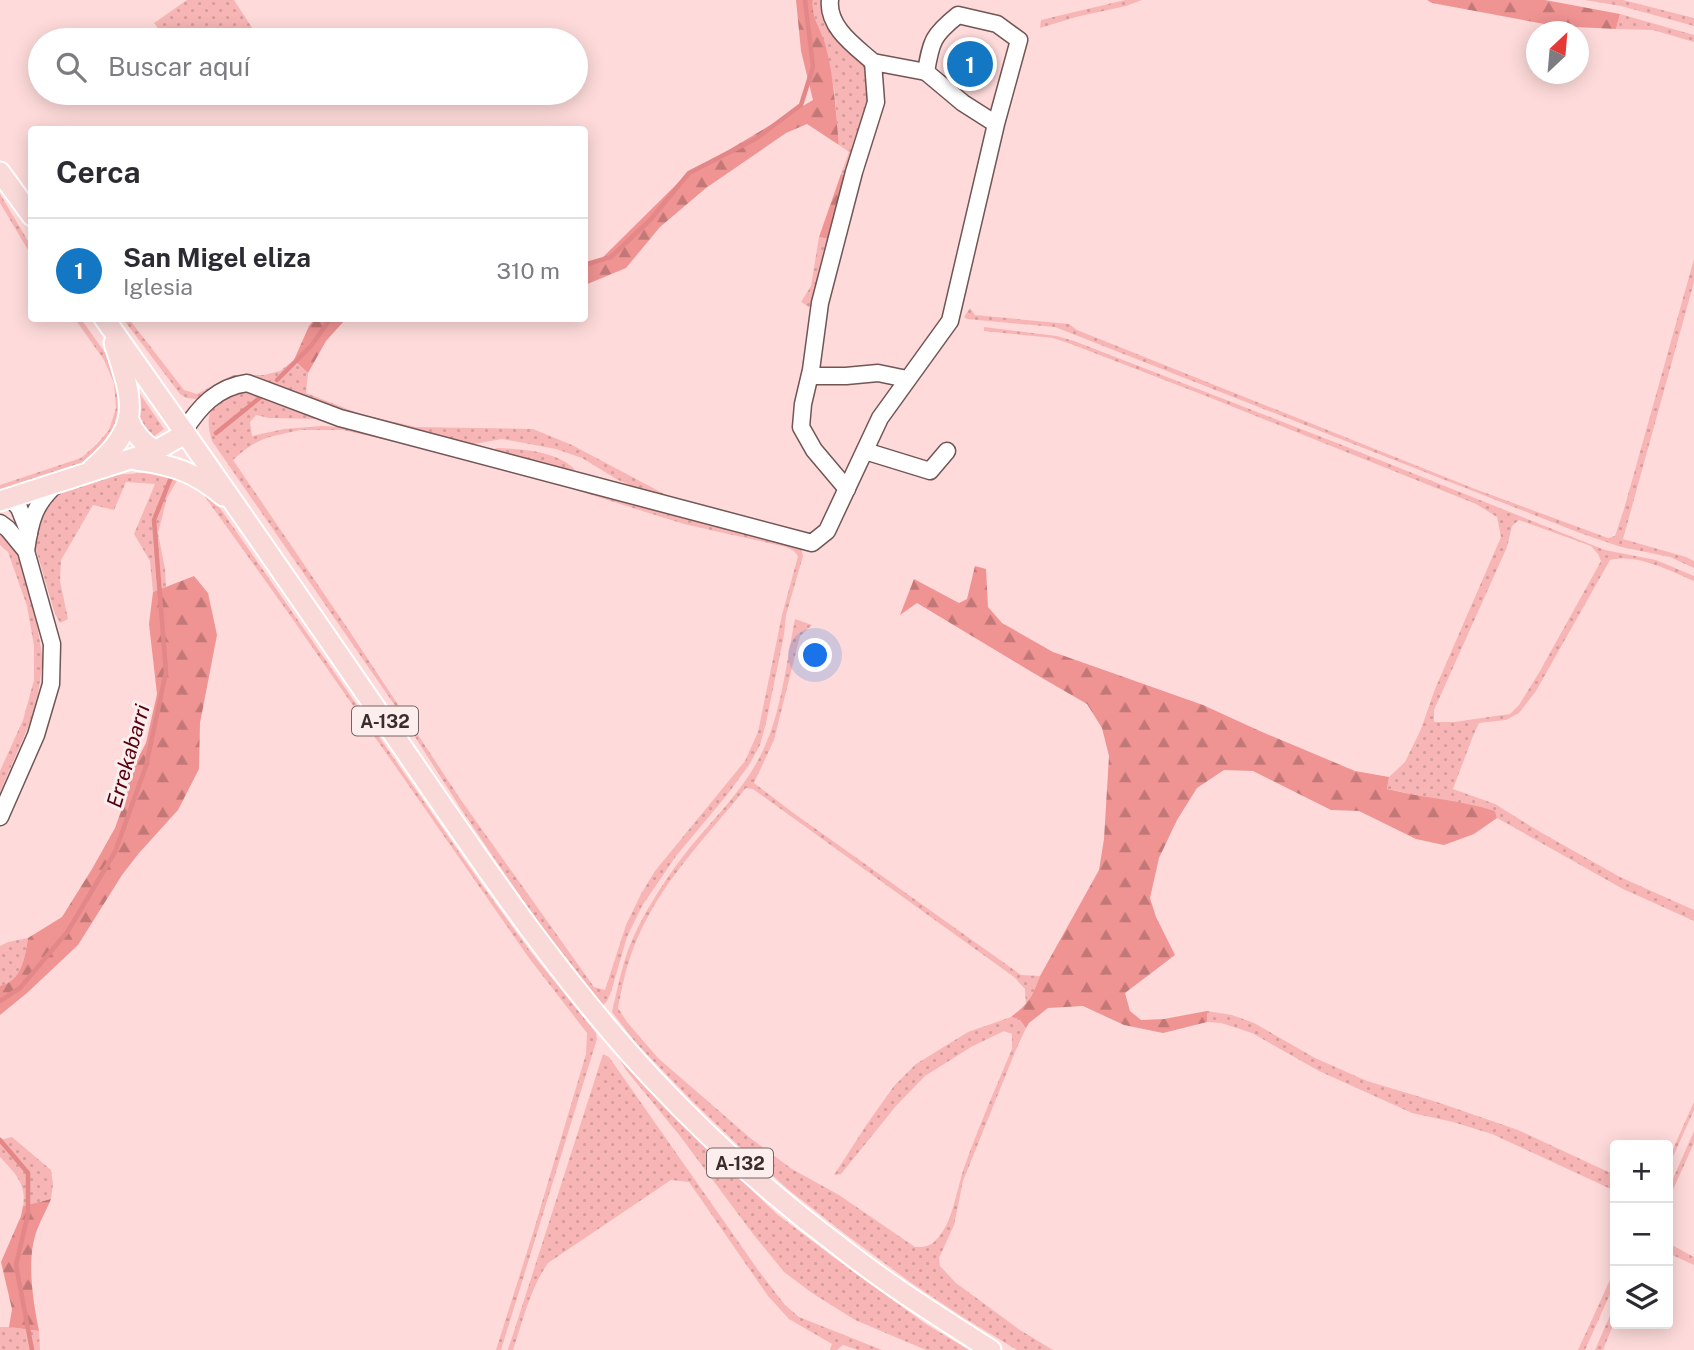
<!DOCTYPE html>
<html lang="es">
<meta charset="utf-8">
<style>
body{margin:0;font-family:"Public Sans",sans-serif;background:#f7f7f7;color:#2b2b33}
.controls{position:absolute;right:21px;bottom:21px;display:grid;overflow:hidden;border-radius:7px;box-shadow:0 4px 18px #0003}
.controls button{width:63px;height:63px;display:grid;place-items:center;padding:0;border:0;border-bottom:2px solid #e1e1e2;background:#fff;color:#2b2b33;font:35px sans-serif}
.compass{position:absolute;left:1526px;top:21px;width:63px;height:63px;border-radius:50%;background:#fff;box-shadow:0 4px 18px #0003;rotate:26deg}
.you{position:absolute;left:816px;top:656px;width:24px;height:24px;margin:-18px;border:5px solid #fff;border-radius:50%;background:#1a73e8;box-shadow:0 0 0 10px #1a73e833}
.badge{display:grid;place-items:center;width:46px;height:46px;border-radius:50%;background:#1377c3;color:#fff;font-size:23px;font-weight:700}
.pin{position:absolute;translate:-50% -50%;border:4px solid #fff;box-shadow:0 2px 7px #0006}
.list{margin:0;padding:0;list-style:none}
h2{display:flex;justify-content:space-between;align-items:center;height:91px;margin:0;padding:0 28px;font-size:30px}
h2 small{font-size:23px;font-weight:400;color:#7c7c81}
.list li{display:grid;grid-template-columns:46px 1fr auto;gap:21px;align-items:center;box-sizing:border-box;height:105px;padding:0 28px;border-top:2px solid #e1e1e2}
.list b{display:block;font-size:26px;white-space:nowrap}
.list p{margin:0;font-size:23px;white-space:nowrap;color:#7c7c81}
.list em{font-size:23px;font-style:normal;color:#7c7c81}
.icon{flex:none;width:38px;height:38px;fill:none;stroke:currentColor;stroke-width:2;stroke-linecap:round;stroke-linejoin:round}
.map{position:relative;flex:none;width:1694px;height:1350px;overflow:hidden}
.search{position:absolute;background:#fff;box-shadow:0 4px 18px #0003;left:28px;top:28px;width:560px;height:77px;display:flex;align-items:center;gap:18px;box-sizing:border-box;padding:0 24px;border-radius:38px;color:#7c7c81;font-size:26px}
.panel{position:absolute;background:#fff;box-shadow:0 4px 18px #0003;left:28px;top:126px;width:560px;height:196px;border-radius:7px}
.map>svg:first-child{display:block}
.grass{fill:url(#grass-dots);fill-rule:evenodd}
.forest{fill:url(#forest-firs)}
.lines{fill:none;stroke-linecap:round;stroke-linejoin:round}
.stream{stroke:#e38788;stroke-width:4.5}
.minor-casing{stroke:#725555;stroke-width:19}
.major-casing{stroke:#fff;stroke-width:23}
.minor{stroke:#fff;stroke-width:16}
.major{stroke:#fad9d9;stroke-width:19}
.labels{text-anchor:middle;dominant-baseline:central;stroke-width:6;stroke-linejoin:round;paint-order:stroke}
.shield{fill:#fceeed;stroke:#746666;stroke-width:2}
.shield-label{font-size:18px;font-weight:bold;fill:#392c2c}
.water-label{font-size:21px;font-style:italic;fill:#550010;stroke:#fceeed}
</style>
<div class="map">
<svg width="1694" height="1350" viewBox="0 0 1694 1350">
<defs>
<pattern id="grass-dots" width="8" height="8" patternUnits="userSpaceOnUse" patternTransform="scale(1.75)"><rect width="8" height="8" fill="#f7b6b5"/><path d="M2 2h.1M6 6h.1" fill="none" stroke="#d49d9c" stroke-width="1.8" stroke-linecap="round"/></pattern>
<pattern id="forest-firs" width="22" height="20" patternUnits="userSpaceOnUse" patternTransform="scale(1.75)"><rect width="22" height="20" fill="#f09393"/><path d="M5 1l3.5 6h-7zM16 11l3.5 6h-7z" fill="#c37878"/></pattern>
</defs>
<rect width="100%" height="100%" fill="#fedbda"/>
<!-- grass -->
<g class="grass">
<path d="M 187,0 L 234,0 L 260,40 L 167,40 L 154,23 Z"/>
<path d="M 813,0 L 822,0 L 822,5 L 833,31 L 864,64 L 869,90 L 867,118 L 851,179 L 841,174 L 849,152 L 839,145 L 834,87 L 812,8 Z"/>
<path d="M 1125,0 L 1142,0 L 1126,6 L 1076,17 L 1040,28 L 1041,20 Z"/>
<path d="M 1585,0 L 1623,0 L 1694,18 L 1694,26 L 1621,6 Z"/>
<path d="M 1620,14 L 1694,35 L 1694,42 L 1653,30 L 1616,29 Z"/>
<path d="M 0,194 L 31,246 L 31,255 L 0,203 Z"/>
<path d="M 819,237 L 834,240 L 815,311 L 801,302 L 811,286 Z"/>
<path d="M 1694,259 L 1694,282 L 1623,539 L 1686,557 L 1694,561 L 1694,568 L 1670,557 L 1621,547 L 1580,533 L 1055,327 L 967,319 L 964,317 L 970,308 L 975,315 L 1069,324 L 1077,330 L 1475,489 L 1608,538 L 1615,536 L 1624,509 Z"/>
<path d="M 75,319 L 81,319 L 119,372 L 122,412 L 110,443 L 83,465 L 0,491 L 0,485 L 81,458 L 96,445 L 109,430 L 116,408 L 114,383 L 104,360 Z"/>
<path d="M 123,319 L 129,319 L 184,390 L 197,394 L 233,375 L 264,375 L 280,371 L 294,360 L 308,373 L 306,393 L 363,415 L 416,427 L 533,429 L 572,445 L 668,496 L 667,501 L 618,480 L 582,458 L 556,449 L 502,439 L 468,445 L 353,416 L 259,380 L 207,395 L 197,399 L 186,398 L 180,394 Z"/>
<path d="M 984,327 L 1057,336 L 1074,341 L 1342,445 L 1605,550 L 1656,560 L 1694,576 L 1694,581 C 1671,571 1636,553 1610,560 L 1536,691 L 1519,713 L 1506,720 L 1479,723 L 1473,736 L 1453,789 L 1495,804 L 1542,833 L 1620,877 L 1694,910 L 1694,921 L 1623,889 L 1497,818 L 1495,811 L 1387,789 L 1389,777 L 1405,762 L 1421,729 L 1435,689 L 1501,537 L 1497,517 L 1476,504 L 1206,396 L 1071,344 L 1053,338 L 984,331 ZM 1519,520 L 1591,546 L 1598,554 L 1601,561 L 1540,671 L 1519,705 L 1510,714 L 1454,722 L 1434,722 L 1434,710 L 1507,547 L 1512,526 Z"/>
<path d="M 136,388 L 164,429 L 149,440 L 136,419 Z"/>
<path d="M 238,390 L 251,390 L 318,415 L 316,419 L 269,418 L 256,415 L 250,422 L 252,436 L 284,429 L 322,426 L 357,428 L 397,440 L 513,465 L 665,513 L 800,545 L 803,556 L 786,615 L 784,635 L 766,723 L 760,745 L 749,765 L 727,795 L 676,856 L 642,906 L 627,937 L 611,992 L 607,1001 L 603,1005 L 539,923 L 498,864 L 461,809 L 398,710 L 212,441 C 203,414 212,399 238,390 ZM 300,430 L 343,430 L 499,466 L 684,524 L 786,547 L 794,551 L 798,556 L 782,615 L 758,732 L 745,761 L 655,871 L 641,894 L 626,925 L 605,990 L 594,987 L 461,800 L 348,629 L 233,460 C 257,437 270,437 300,430 Z"/>
<path d="M 497,448 C 521,449 558,451 575,470 L 567,470 L 493,450 Z"/>
<path d="M 159,472 L 179,477 L 167,498 L 158,533 L 165,569 L 166,587 L 153,592 L 150,561 L 134,534 L 155,484 L 126,482 L 114,510 L 93,505 L 61,560 L 60,581 L 68,619 L 60,623 L 55,614 L 32,536 L 45,505 L 58,492 L 111,475 Z"/>
<path d="M 206,493 L 213,498 L 482,885 L 530,951 L 596,1033 L 597,1039 L 501,1350 L 496,1350 L 533,1233 L 586,1054 L 587,1033 L 529,958 L 287,611 L 203,494 Z"/>
<path d="M 0,532 L 9,537 L 19,560 L 37,625 L 43,660 L 38,694 L 29,725 L 0,792 L 0,771 L 23,720 L 34,680 L 34,646 L 27,606 L 8,552 L 0,545 Z"/>
<path d="M 795,619 L 812,625 L 800,636 L 774,740 L 754,783 L 792,812 L 1021,975 L 1040,976 L 1034,993 L 1026,1006 L 1025,989 L 1014,977 L 753,789 L 746,788 C 702,842 650,893 629,961 C 624,976 621,992 618,1008 L 627,1022 L 658,1058 L 749,1137 L 792,1169 L 839,1195 L 915,1247 C 923,1247 929,1247 935,1241 C 954,1223 956,1189 965,1165 C 979,1126 996,1087 1012,1049 L 1012,1034 L 1004,1031 L 971,1047 L 925,1076 L 896,1106 L 841,1174 L 834,1175 L 867,1124 L 894,1086 L 916,1064 L 968,1032 L 1011,1017 L 1019,1019 L 1026,1028 L 1015,1052 L 963,1181 L 954,1225 L 939,1258 L 940,1266 L 956,1283 L 1020,1330 L 1053,1350 L 1017,1350 L 961,1316 L 910,1282 L 845,1234 L 790,1191 L 739,1146 L 693,1102 L 636,1043 L 612,1012 C 617,991 621,970 628,950 C 641,917 660,887 681,859 C 709,822 745,791 764,748 C 781,713 787,659 795,619 Z"/>
<path d="M 28,938 C 25,957 22,981 0,986 L 0,946 L 8,942 Z"/>
<path d="M 1207,1011 L 1232,1015 L 1254,1023 L 1315,1058 L 1367,1081 L 1437,1102 L 1518,1130 L 1615,1175 L 1615,1191 L 1492,1134 L 1453,1122 L 1412,1113 L 1319,1071 L 1252,1033 L 1221,1023 L 1207,1022 Z"/>
<path d="M 603,1054 L 609,1057 L 758,1270 L 785,1305 L 799,1317 L 882,1350 L 858,1350 L 843,1345 L 837,1350 L 830,1350 L 832,1344 L 789,1319 L 768,1296 L 689,1182 L 671,1180 L 548,1263 C 530,1289 523,1320 513,1350 L 508,1350 Z"/>
<path d="M 620,1060 L 693,1135 L 778,1215 L 848,1268 L 926,1324 L 969,1350 L 926,1350 L 855,1320 L 812,1293 L 784,1272 L 753,1234 L 680,1136 L 626,1070 Z"/>
<path d="M 1694,1102 L 1694,1110 L 1668,1168 L 1668,1160 Z"/>
<path d="M 1694,1131 L 1694,1143 L 1668,1201 L 1668,1190 Z"/>
<path d="M 12,1137 L 51,1170 L 53,1184 L 51,1199 L 23,1206 C 27,1184 14,1172 0,1157 L 0,1140 Z"/>
<path d="M 1668,1243 L 1694,1257 L 1694,1265 L 1668,1253 Z"/>
<path d="M 1615,1269 L 1615,1283 L 1585,1350 L 1578,1350 Z"/>
<path d="M 1615,1304 L 1615,1320 L 1603,1350 L 1595,1350 Z"/>
<path d="M 0,1327 L 9,1327 L 39,1331 L 40,1350 L 0,1350 Z"/>
</g>
<!-- forest -->
<g class="forest">
<path d="M 796,0 L 813,0 C 810,16 822,31 826,47 C 834,79 836,112 839,145 L 807,124 L 786,133 L 706,188 L 660,227 L 626,268 L 585,285 L 585,263 L 599,261 L 686,175 L 813,100 L 801,51 Z"/>
<path d="M 1427,0 L 1545,0 L 1620,14 L 1616,29 L 1555,26 L 1432,3 Z"/>
<path d="M 841,174 L 851,179 L 834,240 L 819,237 Z"/>
<path d="M 315,319 L 348,319 L 345,320 L 326,341 L 308,373 L 294,360 L 309,326 Z"/>
<path d="M 975,566 L 986,569 L 988,607 L 1002,623 L 1053,652 L 1203,705 L 1262,732 L 1355,771 L 1389,777 L 1387,789 C 1423,798 1460,800 1495,811 L 1497,818 L 1474,834 L 1444,845 L 1416,839 L 1359,811 L 1331,810 L 1253,771 L 1224,770 L 1197,788 L 1177,820 L 1159,858 L 1150,898 L 1156,917 L 1175,955 L 1125,993 L 1130,1011 L 1141,1020 L 1164,1019 L 1207,1011 L 1207,1022 L 1163,1033 L 1124,1025 L 1083,1006 L 1048,1008 L 1029,1023 L 1026,1028 L 1019,1019 L 1011,1017 C 1029,1003 1032,998 1040,976 L 1099,870 L 1104,839 L 1109,756 L 1102,728 L 1087,704 L 1030,671 L 917,603 L 900,615 L 914,579 L 959,603 L 967,599 Z"/>
<path d="M 194,576 L 208,593 L 217,635 L 200,723 L 199,769 L 178,810 L 139,853 L 122,875 L 78,945 L 27,993 L 0,1015 L 0,986 C 22,981 25,957 28,938 L 62,917 L 92,869 L 115,828 L 125,800 L 130,773 L 146,743 L 157,694 L 149,624 L 153,592 Z"/>
<path d="M 51,1199 C 47,1209 41,1219 37,1230 C 26,1259 33,1301 39,1331 L 9,1327 L 12,1309 L 1,1262 L 21,1216 L 23,1206 Z"/>
</g>
<g class="lines">
<!-- stream -->
<g class="stream">
<path d="M 584,265 L 611,257 L 651,219 L 689,173 L 757,138 L 801,105 L 813,67 L 805,0"/>
<path d="M 277,380 L 311,346 L 331,318"/>
<path d="M 216,433 L 262,396"/>
<path d="M 0,1001 L 20,988 L 68,931 L 115,852 L 146,766 L 166,672 L 154,520 L 170,480"/>
<path d="M 0,1140 L 28,1173 L 28,1214 L 16,1265 L 32,1350"/>
</g>
<defs>
<g id="minor">
<path d="M 830,0 C 827,27 855,46 873,62"/>
<path d="M 810,376 L 846,376 L 878,373 L 907,379"/>
<path d="M 184,431 C 199,407 217,387 247,383 L 340,418 L 812,543 L 827,531 L 880,418 L 950,321 L 996,124 L 1019,40 L 997,24 L 958,15 C 933,35 931,41 926,72 L 963,103 L 996,124"/>
<path d="M 865,451 L 930,471 L 947,451"/>
<path d="M 847,489 L 814,450 L 801,427 L 803,404 L 811,370 L 820,303 L 854,172 L 876,102 L 873,62 L 926,72"/>
<path d="M 10,498 L 19,508 L 29,533"/>
<path d="M 0,523 L 8,529 L 26,551 L 52,644 L 51,684 L 36,735 L 0,817"/>
<path d="M 26,551 C 30,522 34,503 58,483"/>
</g>
<g id="major">
<path d="M 0,172 L 32,216"/>
<path d="M 104,318 C 201,455 297,593 392,732 C 474,851 554,973 653,1079 C 711,1141 775,1198 843,1249 C 890,1286 941,1318 991,1350"/>
<path d="M 129,420 C 134,434 143,443 155,451"/>
<path d="M 136,460 C 173,465 195,472 223,496"/>
<path d="M 92,469 C 143,425 133,401 114,343"/>
<path d="M 0,501 L 155,451 L 176,439 L 184,431"/>
</g>
</defs>
<!-- minor casing -->
<use href="#minor" class="minor-casing"/>
<!-- major casing -->
<use href="#major" class="major-casing"/>
<!-- minor -->
<use href="#minor" class="minor"/>
<!-- major -->
<use href="#major" class="major"/>
</g>
<g class="labels">
<!-- shield labels -->
<g class="shield">
<rect x="352" y="706.5" width="66" height="29" rx="5"/>
<rect x="707" y="1148.5" width="66" height="29" rx="5"/>
</g>
<g class="shield-label">
<text x="385" y="721">A-132</text>
<text x="740" y="1163">A-132</text>
</g>
<!-- water labels -->
<g class="water-label">
<text transform="translate(128 756) rotate(-74)">Errekabarri</text>
</g>
</g>
</svg>
<div class="controls">
<button>+</button>
<button>−</button>
<button><svg class="icon" aria-label="layers" viewBox="0 0 24 24"><path d="M12 4l9 5-9 5-9-5zM3 14l9 5 9-5"/></svg></button>
</div>
<svg class="compass" viewBox="-18 -18 36 36"><path d="M0-13l5 13h-10z" fill="#e53935"/><path d="M0 13l5-13h-10z" fill="#7c7c81"/></svg>
<div class="you"></div>
<div class="pin badge" style="left:970px;top:64px">1</div>
<div class="search"><svg class="icon" aria-label="search" viewBox="0 0 24 24"><circle cx="10" cy="10" r="6"/><path d="M15 15l6 6"/></svg>Buscar aquí</div>
<section class="panel">
<h2>Cerca<small></small></h2>
<ul class="list">
<li><span class="badge">1</span><div><b>San Migel eliza</b><p>Iglesia</p></div><em>310 m</em></li>
</ul>
</section>
</div>
